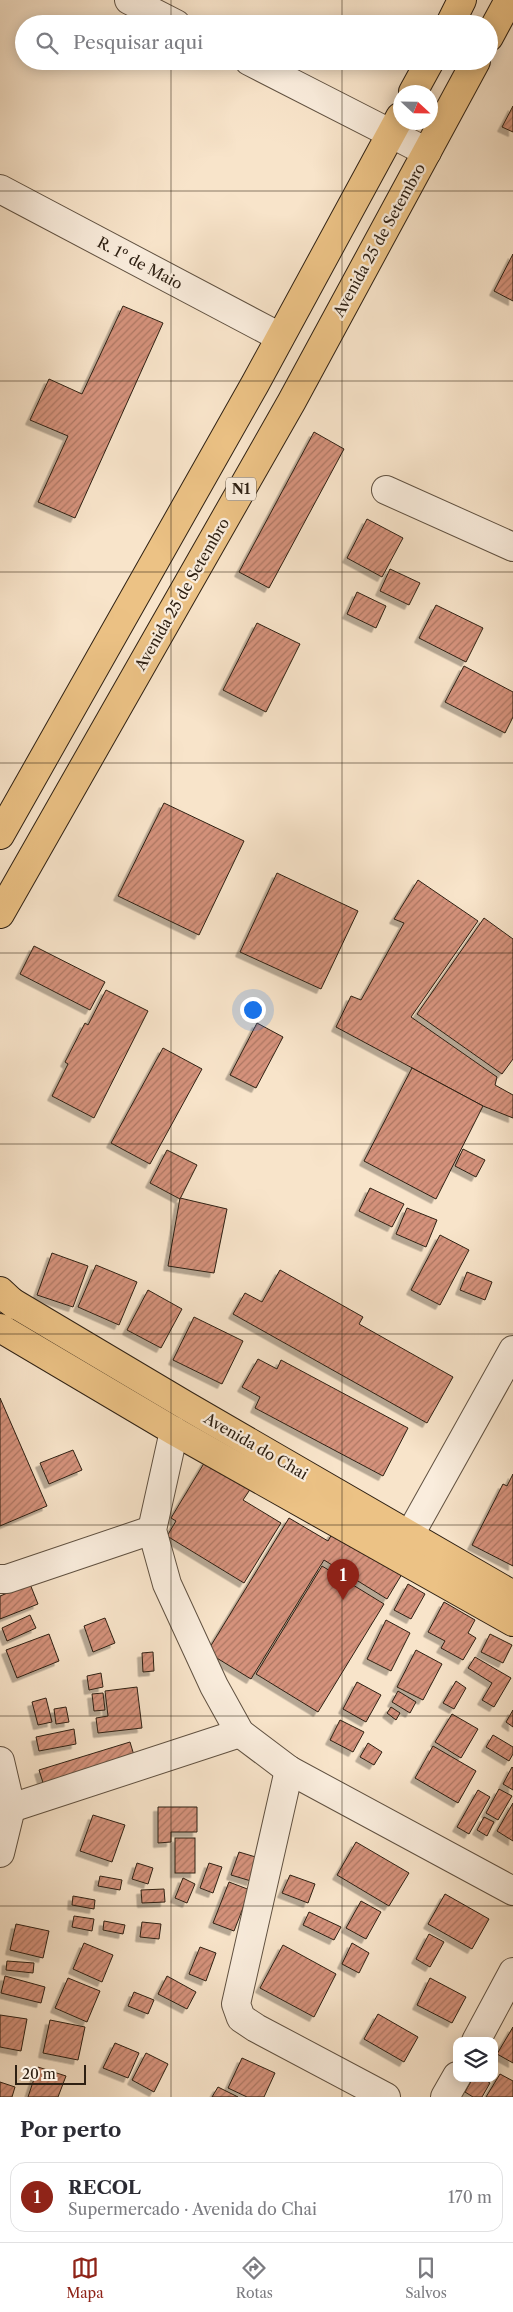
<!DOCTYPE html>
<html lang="pt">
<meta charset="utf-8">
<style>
body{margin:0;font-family:"Libre Caslon Text",serif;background:#f7f7f7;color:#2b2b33}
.controls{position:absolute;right:15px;bottom:15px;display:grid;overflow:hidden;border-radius:10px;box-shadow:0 2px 12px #0003}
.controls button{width:45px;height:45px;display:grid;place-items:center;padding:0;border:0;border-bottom:1px solid #e1e1e2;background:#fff;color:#2b2b33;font:25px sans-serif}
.compass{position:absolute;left:393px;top:85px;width:45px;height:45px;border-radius:50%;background:#fff;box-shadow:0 2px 12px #0003;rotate:112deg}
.scale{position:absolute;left:15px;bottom:12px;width:71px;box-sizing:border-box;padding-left:5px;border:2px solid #2e2013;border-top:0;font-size:14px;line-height:18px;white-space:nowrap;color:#2e2013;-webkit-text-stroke:4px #faeddd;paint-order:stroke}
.you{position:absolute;left:252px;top:1009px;width:18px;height:18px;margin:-12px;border:4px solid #fff;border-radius:50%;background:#1a73e8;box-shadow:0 0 0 8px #1a73e833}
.badge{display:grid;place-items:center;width:32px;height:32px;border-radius:50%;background:#8f2418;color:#fff;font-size:16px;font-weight:700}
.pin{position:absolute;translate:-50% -41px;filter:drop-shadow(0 1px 2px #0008)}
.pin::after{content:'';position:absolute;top:26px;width:18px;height:15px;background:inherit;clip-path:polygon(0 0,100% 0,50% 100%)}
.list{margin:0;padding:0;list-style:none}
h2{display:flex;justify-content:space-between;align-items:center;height:65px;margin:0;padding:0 20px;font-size:21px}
h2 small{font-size:16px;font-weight:400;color:#7c7c81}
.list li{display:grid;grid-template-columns:32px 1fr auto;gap:15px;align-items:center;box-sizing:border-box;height:70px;margin:0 10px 10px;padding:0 10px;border:1px solid #e1e1e2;border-radius:15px}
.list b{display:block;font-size:19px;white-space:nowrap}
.list p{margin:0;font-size:16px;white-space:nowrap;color:#7c7c81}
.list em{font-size:16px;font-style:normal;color:#7c7c81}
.icon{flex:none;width:28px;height:28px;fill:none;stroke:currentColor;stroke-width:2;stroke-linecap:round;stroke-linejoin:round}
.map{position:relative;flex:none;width:513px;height:2097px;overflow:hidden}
.search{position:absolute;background:#fff;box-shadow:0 2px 12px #0003;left:15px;right:15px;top:15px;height:55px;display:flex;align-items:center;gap:12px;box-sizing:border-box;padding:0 18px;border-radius:28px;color:#7c7c81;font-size:19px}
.sheet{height:145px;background:#fff}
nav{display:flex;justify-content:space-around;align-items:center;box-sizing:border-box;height:70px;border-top:1px solid #e1e1e2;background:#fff;font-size:14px;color:#7c7c81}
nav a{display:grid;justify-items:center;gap:2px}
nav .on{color:#8f2418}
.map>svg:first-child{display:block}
.building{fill:url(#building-hatch);stroke:#2e2013;filter:url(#shadow)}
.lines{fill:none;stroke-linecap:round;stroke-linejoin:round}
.minor-casing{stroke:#605141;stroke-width:30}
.major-casing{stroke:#2e2013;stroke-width:30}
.highway-casing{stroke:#2e2013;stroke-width:30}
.minor{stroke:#faeddd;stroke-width:28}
.major{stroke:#ecc285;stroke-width:28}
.highway{stroke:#ecc285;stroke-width:28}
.grid{fill:none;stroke:#2e2013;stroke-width:1;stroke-opacity:0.55}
.labels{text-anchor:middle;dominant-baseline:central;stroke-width:4.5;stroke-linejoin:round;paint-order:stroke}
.shield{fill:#faeddd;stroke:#6b5e50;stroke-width:1}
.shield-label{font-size:14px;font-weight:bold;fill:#2e2013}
.street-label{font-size:15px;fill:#2e2013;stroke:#faeddd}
</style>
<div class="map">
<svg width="513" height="2097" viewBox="0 0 513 2097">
<defs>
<pattern id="building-hatch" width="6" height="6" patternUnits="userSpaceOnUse" patternTransform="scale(1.25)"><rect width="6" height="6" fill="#d5927b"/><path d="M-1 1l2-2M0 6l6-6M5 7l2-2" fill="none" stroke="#ad7764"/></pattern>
<filter id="shadow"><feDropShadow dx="-4.5" dy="4.5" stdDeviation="0" flood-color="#0004"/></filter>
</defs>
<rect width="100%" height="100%" fill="#f8e4ca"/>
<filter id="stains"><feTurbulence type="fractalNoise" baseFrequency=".004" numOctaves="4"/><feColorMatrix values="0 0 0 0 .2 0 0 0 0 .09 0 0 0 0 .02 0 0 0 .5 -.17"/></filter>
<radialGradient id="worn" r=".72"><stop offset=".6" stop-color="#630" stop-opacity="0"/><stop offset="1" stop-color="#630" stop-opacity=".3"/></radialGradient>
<!-- building -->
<g class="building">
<path d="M 513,106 L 513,132 L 502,127 Z"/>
<path d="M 513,254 L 513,301 L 494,291 Z"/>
<path d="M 123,306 L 163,323 L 75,518 L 38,502 L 68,436 L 30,420 L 49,379 L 82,394 Z"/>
<path d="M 314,432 L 344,449 L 269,588 L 239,572 Z"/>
<path d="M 367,519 L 403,538 L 382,577 L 347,558 Z"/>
<path d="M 390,569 L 420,583 L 409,605 L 380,591 Z"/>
<path d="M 357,592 L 386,606 L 376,628 L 347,614 Z"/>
<path d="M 436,605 L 483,628 L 466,662 L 419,638 Z"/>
<path d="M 257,623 L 300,644 L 266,712 L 223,690 Z"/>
<path d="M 464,666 L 513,692 L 513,717 L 505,733 L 445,702 Z"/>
<path d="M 164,803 L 244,841 L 199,935 L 118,896 Z"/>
<path d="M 277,873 L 358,911 L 321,989 L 240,952 Z"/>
<path d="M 418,880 L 478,921 L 411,1017 L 497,1077 L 495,1085 L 513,1095 L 513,1118 L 483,1106 L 336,1027 L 351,996 L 361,1000 L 404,923 L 394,919 Z"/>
<path d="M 484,918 L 513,939 L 513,1059 L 502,1074 L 417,1014 Z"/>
<path d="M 34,946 L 105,982 L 90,1010 L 20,974 Z"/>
<path d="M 106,990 L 148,1011 L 94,1118 L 52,1096 L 68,1064 L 65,1062 L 85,1023 L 88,1025 Z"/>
<path d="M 257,1023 L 283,1037 L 256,1088 L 230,1075 Z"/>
<path d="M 163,1048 L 202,1069 L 150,1164 L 111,1143 Z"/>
<path d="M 412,1068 L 483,1106 L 436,1199 L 364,1161 Z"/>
<path d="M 463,1149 L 485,1160 L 476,1177 L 455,1166 Z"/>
<path d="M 167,1150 L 197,1165 L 180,1199 L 150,1183 Z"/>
<path d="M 370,1188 L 404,1204 L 392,1227 L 359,1211 Z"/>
<path d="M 180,1198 L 227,1209 L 214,1273 L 168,1266 Z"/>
<path d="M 407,1208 L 437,1220 L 426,1247 L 396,1234 Z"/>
<path d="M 440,1235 L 469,1250 L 440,1305 L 411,1290 Z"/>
<path d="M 52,1253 L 88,1266 L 73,1307 L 37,1295 Z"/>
<path d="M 96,1265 L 137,1282 L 119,1325 L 78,1307 Z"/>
<path d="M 280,1270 L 363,1317 L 359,1324 L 453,1377 L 427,1423 L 233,1314 L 245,1293 L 262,1302 Z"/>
<path d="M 467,1272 L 492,1282 L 485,1300 L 460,1290 Z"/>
<path d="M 148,1290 L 182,1309 L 161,1348 L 127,1330 Z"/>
<path d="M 194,1317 L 243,1341 L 222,1384 L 173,1360 Z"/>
<path d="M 258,1359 L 277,1369 L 281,1360 L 408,1428 L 383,1476 L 255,1408 L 260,1397 L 242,1387 Z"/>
<path d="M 0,1398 L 47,1506 L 0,1526 Z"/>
<path d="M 73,1450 L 82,1470 L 49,1484 L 40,1463 Z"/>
<path d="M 206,1460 L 251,1488 L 243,1500 L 281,1523 L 244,1583 L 167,1536 L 176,1521 L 171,1518 Z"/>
<path d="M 513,1474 L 513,1566 L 472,1545 L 503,1484 L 507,1486 Z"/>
<path d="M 289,1518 L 328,1541 L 333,1532 L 402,1574 L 387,1599 L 324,1560 L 251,1679 L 207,1652 Z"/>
<path d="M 322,1566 L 384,1604 L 318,1712 L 256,1674 Z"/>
<path d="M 30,1584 L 38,1604 L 0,1619 L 0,1596 Z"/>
<path d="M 408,1584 L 425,1594 L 411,1619 L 394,1610 Z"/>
<path d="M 444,1602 L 475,1620 L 468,1633 L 476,1638 L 463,1660 L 441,1648 L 445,1641 L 428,1632 Z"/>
<path d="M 30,1615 L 36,1628 L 7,1641 L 2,1628 Z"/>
<path d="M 105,1618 L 115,1643 L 93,1652 L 84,1626 Z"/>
<path d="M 386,1620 L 410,1633 L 391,1671 L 367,1659 Z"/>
<path d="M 49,1634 L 59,1661 L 17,1678 L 6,1650 Z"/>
<path d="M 490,1634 L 512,1645 L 503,1663 L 481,1652 Z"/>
<path d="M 416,1650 L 442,1664 L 423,1700 L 397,1687 Z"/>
<path d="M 153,1652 L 154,1671 L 143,1672 L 142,1653 Z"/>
<path d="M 475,1657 L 511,1678 L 494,1707 L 482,1700 L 492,1683 L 468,1668 Z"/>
<path d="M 101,1673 L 103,1687 L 89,1690 L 87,1676 Z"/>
<path d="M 456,1681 L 466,1688 L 454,1709 L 443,1703 Z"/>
<path d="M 357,1682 L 381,1695 L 366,1722 L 343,1709 Z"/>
<path d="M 137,1687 L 142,1728 L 98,1733 L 96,1718 L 108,1716 L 105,1691 Z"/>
<path d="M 398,1691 L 416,1702 L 410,1713 L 392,1702 Z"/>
<path d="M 103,1693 L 105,1710 L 94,1711 L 92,1694 Z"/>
<path d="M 46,1698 L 52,1722 L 38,1725 L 32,1702 Z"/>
<path d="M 66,1707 L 69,1722 L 56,1724 L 54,1709 Z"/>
<path d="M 391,1707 L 400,1713 L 396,1720 L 387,1713 Z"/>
<path d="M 513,1710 L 513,1727 L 506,1722 Z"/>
<path d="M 452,1714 L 478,1729 L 461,1758 L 435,1742 Z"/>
<path d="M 340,1720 L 364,1732 L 353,1752 L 330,1740 Z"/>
<path d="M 74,1729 L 76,1744 L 39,1751 L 36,1737 Z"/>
<path d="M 493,1735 L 513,1747 L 513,1754 L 509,1761 L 486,1747 Z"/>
<path d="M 130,1742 L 136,1762 L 45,1789 L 39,1770 Z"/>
<path d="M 368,1743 L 382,1752 L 374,1765 L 360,1757 Z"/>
<path d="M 433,1746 L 476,1771 L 458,1803 L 415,1778 Z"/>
<path d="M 512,1767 L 513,1768 L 513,1790 L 503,1784 Z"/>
<path d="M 499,1789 L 512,1796 L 498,1820 L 486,1813 Z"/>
<path d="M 478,1790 L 490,1797 L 469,1834 L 457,1827 Z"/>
<path d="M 513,1803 L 513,1841 L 497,1831 Z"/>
<path d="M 158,1807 L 197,1807 L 197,1832 L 171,1832 L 171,1842 L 158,1843 Z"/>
<path d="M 93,1815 L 125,1825 L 112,1862 L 80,1851 Z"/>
<path d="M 484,1817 L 494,1822 L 487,1836 L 477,1830 Z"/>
<rect x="175" y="1838" width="20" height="35"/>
<path d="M 356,1842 L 409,1873 L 389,1906 L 337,1875 Z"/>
<path d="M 239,1852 L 259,1858 L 251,1881 L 231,1875 Z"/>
<path d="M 137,1863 L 153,1868 L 148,1884 L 132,1879 Z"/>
<path d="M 209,1863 L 222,1867 L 213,1893 L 200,1888 Z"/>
<path d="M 290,1875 L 315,1884 L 308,1903 L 282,1893 Z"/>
<path d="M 100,1876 L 122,1880 L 120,1890 L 98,1886 Z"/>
<path d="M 183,1878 L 195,1884 L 187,1903 L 175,1898 Z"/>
<path d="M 229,1882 L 250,1890 L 234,1931 L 213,1923 Z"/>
<path d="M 164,1889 L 165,1902 L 142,1903 L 141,1890 Z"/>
<path d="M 445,1894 L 489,1919 L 472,1949 L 428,1924 Z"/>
<path d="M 73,1896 L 95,1900 L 94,1909 L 72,1905 Z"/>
<path d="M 361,1901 L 381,1912 L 366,1939 L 346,1928 Z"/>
<path d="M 309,1912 L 341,1927 L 334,1940 L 303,1925 Z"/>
<path d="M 74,1916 L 94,1919 L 92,1931 L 72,1927 Z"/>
<path d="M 104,1921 L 125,1925 L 123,1934 L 103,1930 Z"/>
<path d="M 142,1922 L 161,1924 L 159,1939 L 140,1937 Z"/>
<path d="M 16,1924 L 49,1931 L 43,1958 L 10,1950 Z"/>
<path d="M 429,1934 L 444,1942 L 430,1967 L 416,1959 Z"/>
<path d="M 84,1943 L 113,1955 L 102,1982 L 73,1969 Z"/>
<path d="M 352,1943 L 369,1953 L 359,1973 L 342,1964 Z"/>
<path d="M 283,1945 L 336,1974 L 314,2017 L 260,1988 Z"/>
<path d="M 200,1947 L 216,1953 L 206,1981 L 189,1974 Z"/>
<path d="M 7,1961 L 34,1963 L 33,1973 L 6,1970 Z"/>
<path d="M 5,1976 L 45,1987 L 41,2003 L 1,1993 Z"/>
<path d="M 167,1976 L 196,1992 L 187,2009 L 158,1994 Z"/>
<path d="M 68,1978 L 100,1991 L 87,2022 L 55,2008 Z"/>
<path d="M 430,1978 L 466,1997 L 452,2023 L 417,2005 Z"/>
<path d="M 134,1992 L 154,2000 L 148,2014 L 128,2006 Z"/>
<path d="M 378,2014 L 418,2037 L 404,2062 L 364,2039 Z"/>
<path d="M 0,2015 L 27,2019 L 21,2051 L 0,2047 Z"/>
<path d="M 50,2020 L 85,2027 L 78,2060 L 43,2053 Z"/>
<path d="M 513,2027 L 513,2063 L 497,2054 Z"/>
<path d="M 115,2043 L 139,2053 L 128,2078 L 103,2068 Z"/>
<path d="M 146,2053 L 168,2064 L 154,2092 L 132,2080 Z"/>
<path d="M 242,2058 L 275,2073 L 264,2097 L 247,2097 L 228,2088 Z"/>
<path d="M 38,2067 L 66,2076 L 58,2097 L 28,2097 Z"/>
<path d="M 500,2074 L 513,2081 L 513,2097 L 486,2097 Z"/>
<path d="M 473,2078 L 482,2078 L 490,2083 L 482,2097 L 473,2097 L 465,2092 Z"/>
<path d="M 0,2082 L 15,2087 L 12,2097 L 0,2097 Z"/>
<path d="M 218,2087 L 238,2097 L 212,2097 Z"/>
</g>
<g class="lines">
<defs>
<g id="minor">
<path d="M 129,0 L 176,24"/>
<path d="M 249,61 L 427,152"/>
<path d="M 0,189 L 280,337"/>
<path d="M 386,490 L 513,547"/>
<path d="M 174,1431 L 152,1530 L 167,1584 L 214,1686 L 240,1733 L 289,1770 L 513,1891"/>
<path d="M 398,1556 L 513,1350"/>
<path d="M 0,1579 L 7,1579 L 152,1530"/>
<path d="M 0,1761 L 11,1808 L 0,1853"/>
<path d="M 289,1770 L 236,2004 L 241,2018 L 256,2028 L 386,2097"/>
<path d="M 11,1808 L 240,1733"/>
<path d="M 476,2041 L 513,1972"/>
<path d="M 445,2097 L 457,2076"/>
</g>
<g id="major">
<path d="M 0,1295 L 185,1405 L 513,1595"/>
<path d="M 0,1328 L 174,1431 L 513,1622"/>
</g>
<g id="highway">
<path d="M 450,24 L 462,0"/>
<path d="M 489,37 L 509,0"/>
<path d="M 413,92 L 430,61"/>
<path d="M 0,835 L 255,384 L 400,117"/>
<path d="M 0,914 L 292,401 L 476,61"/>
<path d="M 0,1291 L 15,1305"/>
<path d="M 0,1329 L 2,1329"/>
</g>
</defs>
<!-- minor casing -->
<use href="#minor" class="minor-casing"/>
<!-- major casing -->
<use href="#major" class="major-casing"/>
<!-- highway casing -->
<use href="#highway" class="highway-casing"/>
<!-- minor -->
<use href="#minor" class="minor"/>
<!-- major -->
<use href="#major" class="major"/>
<!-- highway -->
<use href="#highway" class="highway"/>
</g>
<!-- grid -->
<path class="grid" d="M 171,0 L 171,24M 342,0 L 342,24M 171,61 L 171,2097M 342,61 L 342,2097M 0,191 L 513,191M 0,381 L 513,381M 0,572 L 513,572M 0,763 L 513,763M 0,953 L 513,953M 0,1144 L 513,1144M 0,1334 L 513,1334M 0,1525 L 513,1525M 0,1716 L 513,1716M 0,1906 L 513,1906"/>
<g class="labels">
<!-- shield labels -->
<rect class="shield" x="226" y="477.5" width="30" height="23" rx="4"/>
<g class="shield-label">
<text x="241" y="489">N1</text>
</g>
<!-- street labels -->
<g class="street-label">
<text transform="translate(379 240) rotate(-61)">Avenida 25 de Setembro</text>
<text transform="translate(140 263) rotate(28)">R. 1º de Maio</text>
<text transform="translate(182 594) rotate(-60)">Avenida 25 de Setembro</text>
<text transform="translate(256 1446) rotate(30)">Avenida do Chai</text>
</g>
</g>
<rect width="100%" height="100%" filter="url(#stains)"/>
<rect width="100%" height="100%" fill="url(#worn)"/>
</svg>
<div class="controls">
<button><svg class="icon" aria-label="layers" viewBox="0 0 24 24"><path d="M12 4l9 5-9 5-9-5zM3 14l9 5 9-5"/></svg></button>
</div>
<svg class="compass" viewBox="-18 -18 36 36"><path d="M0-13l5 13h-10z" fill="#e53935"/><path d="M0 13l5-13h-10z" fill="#7c7c81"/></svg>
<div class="scale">20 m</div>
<div class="you"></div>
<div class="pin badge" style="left:343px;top:1600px">1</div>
<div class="search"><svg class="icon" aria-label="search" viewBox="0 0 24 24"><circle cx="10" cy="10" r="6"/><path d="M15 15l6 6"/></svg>Pesquisar aqui</div>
</div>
<section class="sheet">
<h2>Por perto<small></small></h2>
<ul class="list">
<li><span class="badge">1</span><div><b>RECOL</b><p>Supermercado · Avenida do Chai</p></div><em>170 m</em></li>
</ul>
</section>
<nav>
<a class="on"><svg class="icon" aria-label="map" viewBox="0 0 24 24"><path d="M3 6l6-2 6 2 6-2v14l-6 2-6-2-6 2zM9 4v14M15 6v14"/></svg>Mapa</a>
<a><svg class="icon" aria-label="directions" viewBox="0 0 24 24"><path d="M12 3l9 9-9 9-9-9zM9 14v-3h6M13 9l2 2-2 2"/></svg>Rotas</a>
<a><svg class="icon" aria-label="saved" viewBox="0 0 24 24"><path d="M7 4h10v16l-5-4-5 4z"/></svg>Salvos</a>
</nav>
